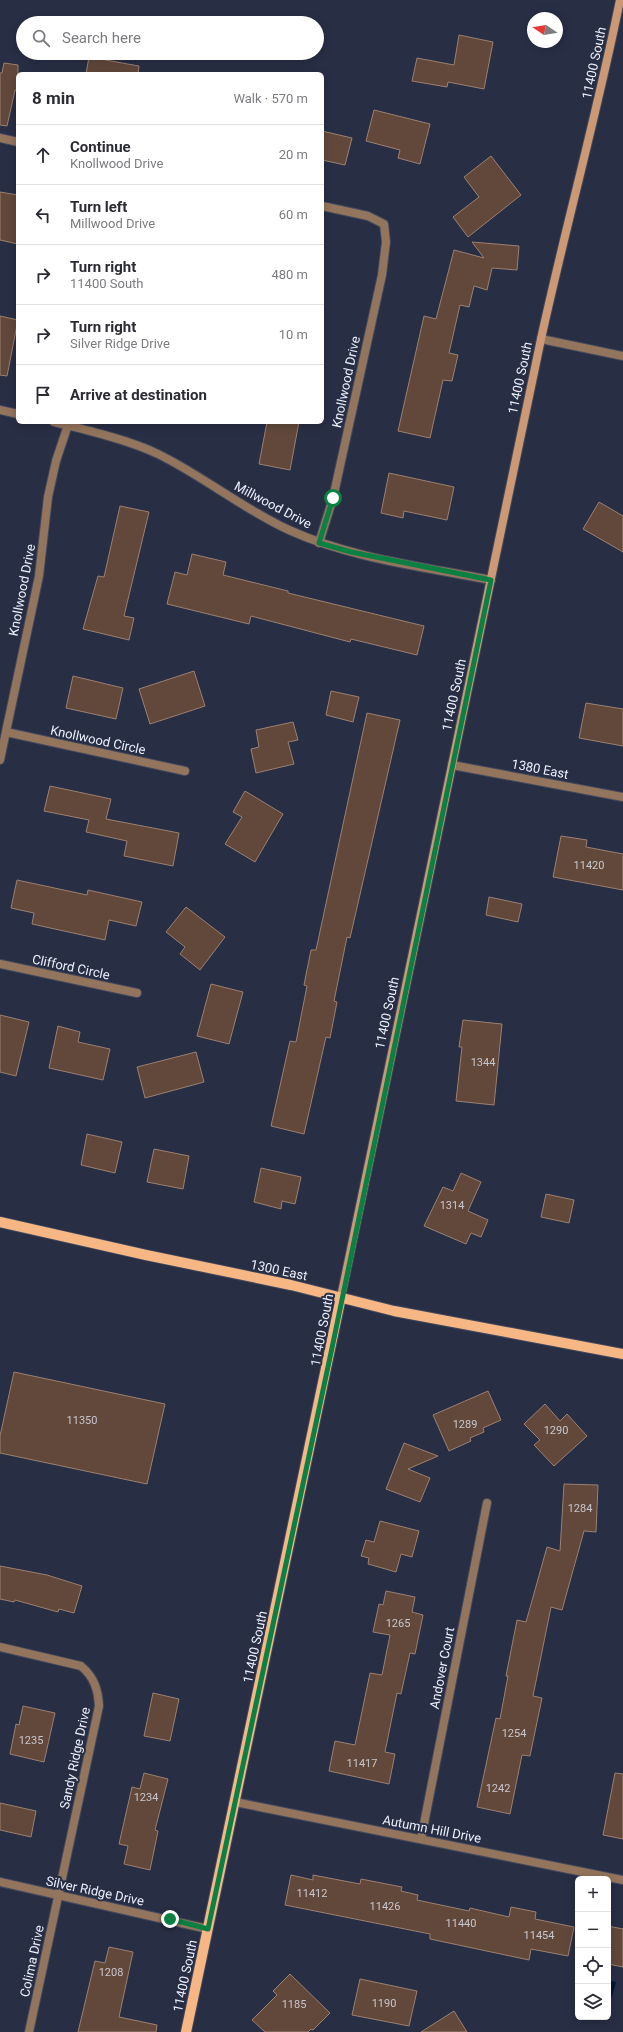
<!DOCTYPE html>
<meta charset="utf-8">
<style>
body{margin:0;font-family:Roboto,sans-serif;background:#f2f2f3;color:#2b2b33}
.controls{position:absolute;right:12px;bottom:12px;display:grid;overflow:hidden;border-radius:6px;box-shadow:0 2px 10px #0003}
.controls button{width:36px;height:36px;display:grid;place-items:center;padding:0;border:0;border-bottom:1px solid #e1e1e2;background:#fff;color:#2b2b33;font:20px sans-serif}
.compass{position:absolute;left:527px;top:12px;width:36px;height:36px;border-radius:50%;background:#fff;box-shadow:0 2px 10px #0003;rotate:282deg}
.stop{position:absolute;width:12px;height:12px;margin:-9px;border:3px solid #0b8043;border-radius:50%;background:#fff}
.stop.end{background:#0b8043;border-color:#fff;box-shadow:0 1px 4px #0008}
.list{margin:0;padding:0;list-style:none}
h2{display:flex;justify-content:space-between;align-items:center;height:52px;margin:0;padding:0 16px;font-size:17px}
h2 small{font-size:13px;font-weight:400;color:#7c7c81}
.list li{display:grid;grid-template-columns:26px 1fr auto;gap:12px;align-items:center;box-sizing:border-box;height:60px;padding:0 16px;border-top:1px solid #e1e1e2}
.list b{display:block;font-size:15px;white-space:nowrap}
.list p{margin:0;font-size:13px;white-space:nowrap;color:#7c7c81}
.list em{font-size:13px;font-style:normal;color:#7c7c81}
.icon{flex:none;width:22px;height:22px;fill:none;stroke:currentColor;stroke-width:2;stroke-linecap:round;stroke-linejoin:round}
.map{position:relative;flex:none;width:623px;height:2032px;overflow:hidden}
.search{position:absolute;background:#fff;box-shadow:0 2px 10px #0003;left:16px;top:16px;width:308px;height:44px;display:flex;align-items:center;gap:10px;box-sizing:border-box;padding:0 14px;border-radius:22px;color:#7c7c81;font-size:15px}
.panel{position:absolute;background:#fff;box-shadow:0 2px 10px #0003;left:16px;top:72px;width:308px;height:352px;border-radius:6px}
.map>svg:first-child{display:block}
.water{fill:#001838}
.building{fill:#61483b;stroke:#9c8071}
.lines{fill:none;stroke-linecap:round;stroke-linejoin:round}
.minor-casing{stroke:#43495e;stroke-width:10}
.secondary-casing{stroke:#43495e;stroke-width:10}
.primary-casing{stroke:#43495e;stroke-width:12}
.minor{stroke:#93745c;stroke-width:8}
.secondary{stroke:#cc9974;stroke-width:8}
.primary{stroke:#f7b785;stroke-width:10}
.route{stroke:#0b8043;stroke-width:5}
.labels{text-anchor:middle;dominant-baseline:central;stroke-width:4;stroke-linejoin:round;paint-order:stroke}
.number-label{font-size:11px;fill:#c8c6cd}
.street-label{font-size:13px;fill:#ebf0fe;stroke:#282e44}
</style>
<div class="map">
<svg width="623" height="2032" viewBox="0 0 623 2032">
<rect width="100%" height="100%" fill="#282e44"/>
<!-- water -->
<path class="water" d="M 608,1980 L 616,1982 L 612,1997 L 608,1996 Z"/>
<!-- building -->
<g class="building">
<path d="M 459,35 L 493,42 L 484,89 L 448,82 L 447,87 L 412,81 L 417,58 L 454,65 Z"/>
<path d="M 89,57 L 139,66 L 138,74 L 86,74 Z"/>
<path d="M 4,63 L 18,65 L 18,91 L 15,90 L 7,126 L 0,125 L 0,73 L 2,73 Z"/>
<path d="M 374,110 L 430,124 L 420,164 L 398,158 L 400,150 L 366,141 Z"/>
<path d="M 322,131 L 352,138 L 345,165 L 322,160 Z"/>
<path d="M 491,156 L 521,195 L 468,237 L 453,217 L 479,197 L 464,177 Z"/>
<path d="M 0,192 L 18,195 L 18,244 L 0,240 Z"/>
<path d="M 472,242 L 519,246 L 517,270 L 492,268 L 487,290 L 474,286 L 469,307 L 460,305 L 449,353 L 458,355 L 452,381 L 443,380 L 430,438 L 398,431 L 424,316 L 436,319 L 454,250 L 484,258 Z"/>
<path d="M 0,316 L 18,320 L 7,376 L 0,375 Z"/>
<path d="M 267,422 L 299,422 L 290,470 L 259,464 Z"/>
<path d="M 389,473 L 454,487 L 447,520 L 404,511 L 403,518 L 381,513 Z"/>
<path d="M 599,502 L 623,516 L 623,552 L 583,529 Z"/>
<path d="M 120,506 L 149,512 L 124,616 L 134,618 L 129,640 L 83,629 L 98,576 L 104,577 Z"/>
<path d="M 192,554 L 226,562 L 223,575 L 288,591 L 288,593 L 424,626 L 417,655 L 351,639 L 350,642 L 251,616 L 249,624 L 167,604 L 175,572 L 187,575 Z"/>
<path d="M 194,671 L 205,706 L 150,724 L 139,689 Z"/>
<path d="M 73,676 L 123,688 L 116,719 L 66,708 Z"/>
<path d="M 331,691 L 359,697 L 353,722 L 326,715 Z"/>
<path d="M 586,703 L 623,709 L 623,746 L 579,738 Z"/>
<path d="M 367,713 L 400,720 L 350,938 L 347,937 L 334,1001 L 337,1002 L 330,1038 L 326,1037 L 304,1134 L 271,1126 L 290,1041 L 296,1042 L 307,986 L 304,985 L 311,950 L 316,950 Z"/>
<path d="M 293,722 L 298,740 L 288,742 L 294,764 L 256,773 L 251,749 L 259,747 L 256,730 Z"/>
<path d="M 50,786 L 111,799 L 106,819 L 179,833 L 173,866 L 124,856 L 127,841 L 86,832 L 89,820 L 44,811 Z"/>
<path d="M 245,791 L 283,814 L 255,862 L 225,844 L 242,817 L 233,812 Z"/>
<path d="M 561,836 L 587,840 L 586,847 L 623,854 L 623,890 L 553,877 Z"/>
<path d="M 17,880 L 87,895 L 88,890 L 142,902 L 136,926 L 109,920 L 105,940 L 32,924 L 34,913 L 11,908 Z"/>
<path d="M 489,897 L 522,904 L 518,922 L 486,915 Z"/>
<path d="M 186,907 L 225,937 L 200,970 L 180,954 L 185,947 L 166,932 Z"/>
<path d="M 211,984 L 243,992 L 229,1044 L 197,1036 Z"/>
<path d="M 0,1015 L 29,1022 L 16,1076 L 0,1072 Z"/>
<path d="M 463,1020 L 502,1024 L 494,1105 L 456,1101 L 462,1047 L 459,1047 Z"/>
<path d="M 58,1026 L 80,1032 L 78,1042 L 110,1049 L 103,1080 L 49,1068 Z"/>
<path d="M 196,1052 L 204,1082 L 145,1098 L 137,1067 Z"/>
<path d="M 87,1134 L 122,1142 L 115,1173 L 81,1165 Z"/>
<path d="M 154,1149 L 189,1156 L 183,1189 L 147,1182 Z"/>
<path d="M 261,1168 L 301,1177 L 295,1204 L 282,1201 L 281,1209 L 254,1202 Z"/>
<path d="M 461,1173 L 481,1182 L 468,1211 L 488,1220 L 481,1237 L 471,1233 L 466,1244 L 424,1226 L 443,1187 L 453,1191 Z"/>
<path d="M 546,1194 L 574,1200 L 569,1223 L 541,1217 Z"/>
<path d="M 14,1372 L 165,1404 L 147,1484 L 0,1453 L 0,1436 Z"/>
<path d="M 488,1391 L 501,1420 L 483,1428 L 484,1432 L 470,1438 L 471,1441 L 449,1451 L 433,1415 Z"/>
<path d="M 545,1404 L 560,1421 L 567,1414 L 587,1436 L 554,1466 L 534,1445 L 540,1440 L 524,1424 Z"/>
<path d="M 404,1443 L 438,1456 L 408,1469 L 430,1478 L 420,1502 L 386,1489 Z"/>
<path d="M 564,1484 L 598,1485 L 596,1532 L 584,1531 L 562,1610 L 551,1607 L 533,1696 L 542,1698 L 530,1756 L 522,1755 L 510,1814 L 477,1807 L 496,1718 L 500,1719 L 508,1676 L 506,1676 L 517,1620 L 526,1622 L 547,1547 L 560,1551 Z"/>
<path d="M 380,1521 L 419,1531 L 412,1557 L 401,1554 L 396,1572 L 368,1564 L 369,1558 L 361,1556 L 366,1540 L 374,1542 Z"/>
<path d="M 0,1566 L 47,1575 L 82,1586 L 74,1613 L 59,1609 L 58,1612 L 15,1600 L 14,1602 L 0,1599 Z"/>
<path d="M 386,1591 L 415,1597 L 412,1612 L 423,1615 L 415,1654 L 410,1653 L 401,1694 L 397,1693 L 385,1752 L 395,1754 L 389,1784 L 329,1771 L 335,1741 L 355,1745 L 370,1673 L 382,1675 L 390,1635 L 373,1632 L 379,1604 L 383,1605 Z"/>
<path d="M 153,1693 L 179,1699 L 170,1741 L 144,1736 Z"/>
<path d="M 23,1706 L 55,1713 L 44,1762 L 10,1754 L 16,1724 L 19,1725 Z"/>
<path d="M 144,1773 L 168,1779 L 155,1830 L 158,1831 L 150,1870 L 124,1864 L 128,1846 L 119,1844 L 132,1787 L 140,1789 Z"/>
<path d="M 615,1773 L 623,1774 L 623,1839 L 603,1835 Z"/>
<path d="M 0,1803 L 36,1811 L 31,1837 L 0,1830 Z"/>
<path d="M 291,1875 L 313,1880 L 313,1875 L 360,1884 L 361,1879 L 402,1887 L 401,1891 L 418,1895 L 417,1900 L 469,1911 L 470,1908 L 509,1917 L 511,1907 L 536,1912 L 535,1919 L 574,1927 L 568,1956 L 531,1949 L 529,1960 L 430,1939 L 430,1934 L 285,1905 Z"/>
<path d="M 608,1926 L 623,1929 L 623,1967 L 608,1964 Z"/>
<path d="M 109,1947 L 133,1952 L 119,2017 L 157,2025 L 156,2032 L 78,2032 L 95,1961 L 105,1963 Z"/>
<path d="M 290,1974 L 330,2013 L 313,2030 L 311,2029 L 308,2032 L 265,2032 L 252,2020 L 277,1995 L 273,1991 Z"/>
<path d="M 360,1979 L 417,1991 L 409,2026 L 352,2015 Z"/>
<path d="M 454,2011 L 467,2032 L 421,2032 Z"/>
</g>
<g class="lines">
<defs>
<g id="minor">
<path d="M 0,138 L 18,142"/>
<path d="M 541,339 L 623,356"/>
<path d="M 0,410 L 18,414"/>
<path d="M 54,422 C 86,430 129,440 158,454 C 203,476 243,509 289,530 C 350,558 425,567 491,580"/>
<path d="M 319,543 L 333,498 L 382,275 L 386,242 L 384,224 L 368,216 L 322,206"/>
<path d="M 6,732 L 185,771"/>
<path d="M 0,760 L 39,576 L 48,497 L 56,461 L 68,425"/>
<path d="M 452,765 L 623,797"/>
<path d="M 0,964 L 137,993"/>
<path d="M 0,1647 L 81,1666 C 94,1677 98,1689 99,1706 L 29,2032"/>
<path d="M 235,1802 L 623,1880"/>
<path d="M 421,1839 L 487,1503"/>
<path d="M 0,1882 L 208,1929"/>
</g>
<path id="secondary" d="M 341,1297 L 541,339 C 566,225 597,114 620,0"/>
<g id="primary">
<path d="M 0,1222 L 146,1255 L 291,1285 L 394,1311 L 623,1354"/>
<path d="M 186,2032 L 341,1297"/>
</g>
</defs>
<!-- minor casing -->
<use href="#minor" class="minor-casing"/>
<!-- secondary casing -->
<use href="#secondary" class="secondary-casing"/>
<!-- primary casing -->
<use href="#primary" class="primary-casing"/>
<!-- minor -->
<use href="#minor" class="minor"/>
<!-- secondary -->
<use href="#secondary" class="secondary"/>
<!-- primary -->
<use href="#primary" class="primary"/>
</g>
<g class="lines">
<!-- route -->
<path class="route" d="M 170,1919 L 208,1929 L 332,1348 L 491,580 L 351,552 L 319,543 L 333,498"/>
</g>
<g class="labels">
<!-- number labels -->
<g class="number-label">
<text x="589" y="865">11420</text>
<text x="483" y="1062">1344</text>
<text x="452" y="1205">1314</text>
<text x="82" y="1420">11350</text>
<text x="465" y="1424">1289</text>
<text x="556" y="1430">1290</text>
<text x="580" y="1508">1284</text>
<text x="398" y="1623">1265</text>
<text x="514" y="1733">1254</text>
<text x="31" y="1740">1235</text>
<text x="362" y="1763">11417</text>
<text x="498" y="1788">1242</text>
<text x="146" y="1797">1234</text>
<text x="312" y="1893">11412</text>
<text x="385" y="1906">11426</text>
<text x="461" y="1923">11440</text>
<text x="539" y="1935">11454</text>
<text x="111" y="1972">1208</text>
<text x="384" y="2003">1190</text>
<text x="294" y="2004">1185</text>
</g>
<!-- street labels -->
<g class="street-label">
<text transform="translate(594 63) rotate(-78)">11400 South</text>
<text transform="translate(520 378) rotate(-78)">11400 South</text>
<text transform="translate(346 382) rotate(-78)">Knollwood Drive</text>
<text transform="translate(273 505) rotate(28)">Millwood Drive</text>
<text transform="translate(22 590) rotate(-79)">Knollwood Drive</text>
<text transform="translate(454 695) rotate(-78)">11400 South</text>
<text transform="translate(98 740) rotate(12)">Knollwood Circle</text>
<text transform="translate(540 769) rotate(11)">1380 East</text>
<text transform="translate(71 967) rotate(12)">Clifford Circle</text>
<text transform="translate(387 1013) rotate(-78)">11400 South</text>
<text transform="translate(279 1270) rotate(12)">1300 East</text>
<text transform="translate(322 1330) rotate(-79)">11400 South</text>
<text transform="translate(255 1647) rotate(-78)">11400 South</text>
<text transform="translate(442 1668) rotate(-79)">Andover Court</text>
<text transform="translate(75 1758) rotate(-78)">Sandy Ridge Drive</text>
<text transform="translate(432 1829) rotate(11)">Autumn Hill Drive</text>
<text transform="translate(95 1891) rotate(12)">Silver Ridge Drive</text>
<text transform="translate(32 1961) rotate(-78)">Colima Drive</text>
<text transform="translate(185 1976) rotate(-78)">11400 South</text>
</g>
</g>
</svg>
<div class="controls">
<button>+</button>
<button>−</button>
<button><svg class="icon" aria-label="locate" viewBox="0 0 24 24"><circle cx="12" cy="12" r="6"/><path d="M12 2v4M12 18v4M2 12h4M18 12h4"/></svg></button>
<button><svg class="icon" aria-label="layers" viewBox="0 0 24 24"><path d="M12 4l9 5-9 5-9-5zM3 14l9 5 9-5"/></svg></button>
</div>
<svg class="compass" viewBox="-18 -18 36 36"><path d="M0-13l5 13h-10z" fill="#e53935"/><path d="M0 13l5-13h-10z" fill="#7c7c81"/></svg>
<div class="stop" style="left:333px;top:498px"></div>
<div class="stop end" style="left:170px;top:1919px"></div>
<div class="search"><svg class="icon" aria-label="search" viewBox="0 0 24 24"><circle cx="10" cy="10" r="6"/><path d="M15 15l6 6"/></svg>Search here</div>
<section class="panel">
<h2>8 min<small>Walk · 570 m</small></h2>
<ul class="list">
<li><svg class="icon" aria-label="ahead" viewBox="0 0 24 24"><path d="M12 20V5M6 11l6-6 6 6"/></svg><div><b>Continue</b><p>Knollwood Drive</p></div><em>20 m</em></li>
<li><svg class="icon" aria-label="left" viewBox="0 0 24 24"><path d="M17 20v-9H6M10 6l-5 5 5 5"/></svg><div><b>Turn left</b><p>Millwood Drive</p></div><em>60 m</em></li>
<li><svg class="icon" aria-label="right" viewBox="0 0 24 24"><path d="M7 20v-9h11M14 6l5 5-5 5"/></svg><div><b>Turn right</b><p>11400 South</p></div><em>480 m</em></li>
<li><svg class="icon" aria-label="right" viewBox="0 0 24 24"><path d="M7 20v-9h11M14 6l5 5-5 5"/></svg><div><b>Turn right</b><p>Silver Ridge Drive</p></div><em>10 m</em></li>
<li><svg class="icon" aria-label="arrive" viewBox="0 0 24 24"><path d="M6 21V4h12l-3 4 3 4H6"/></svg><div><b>Arrive at destination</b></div></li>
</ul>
</section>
</div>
